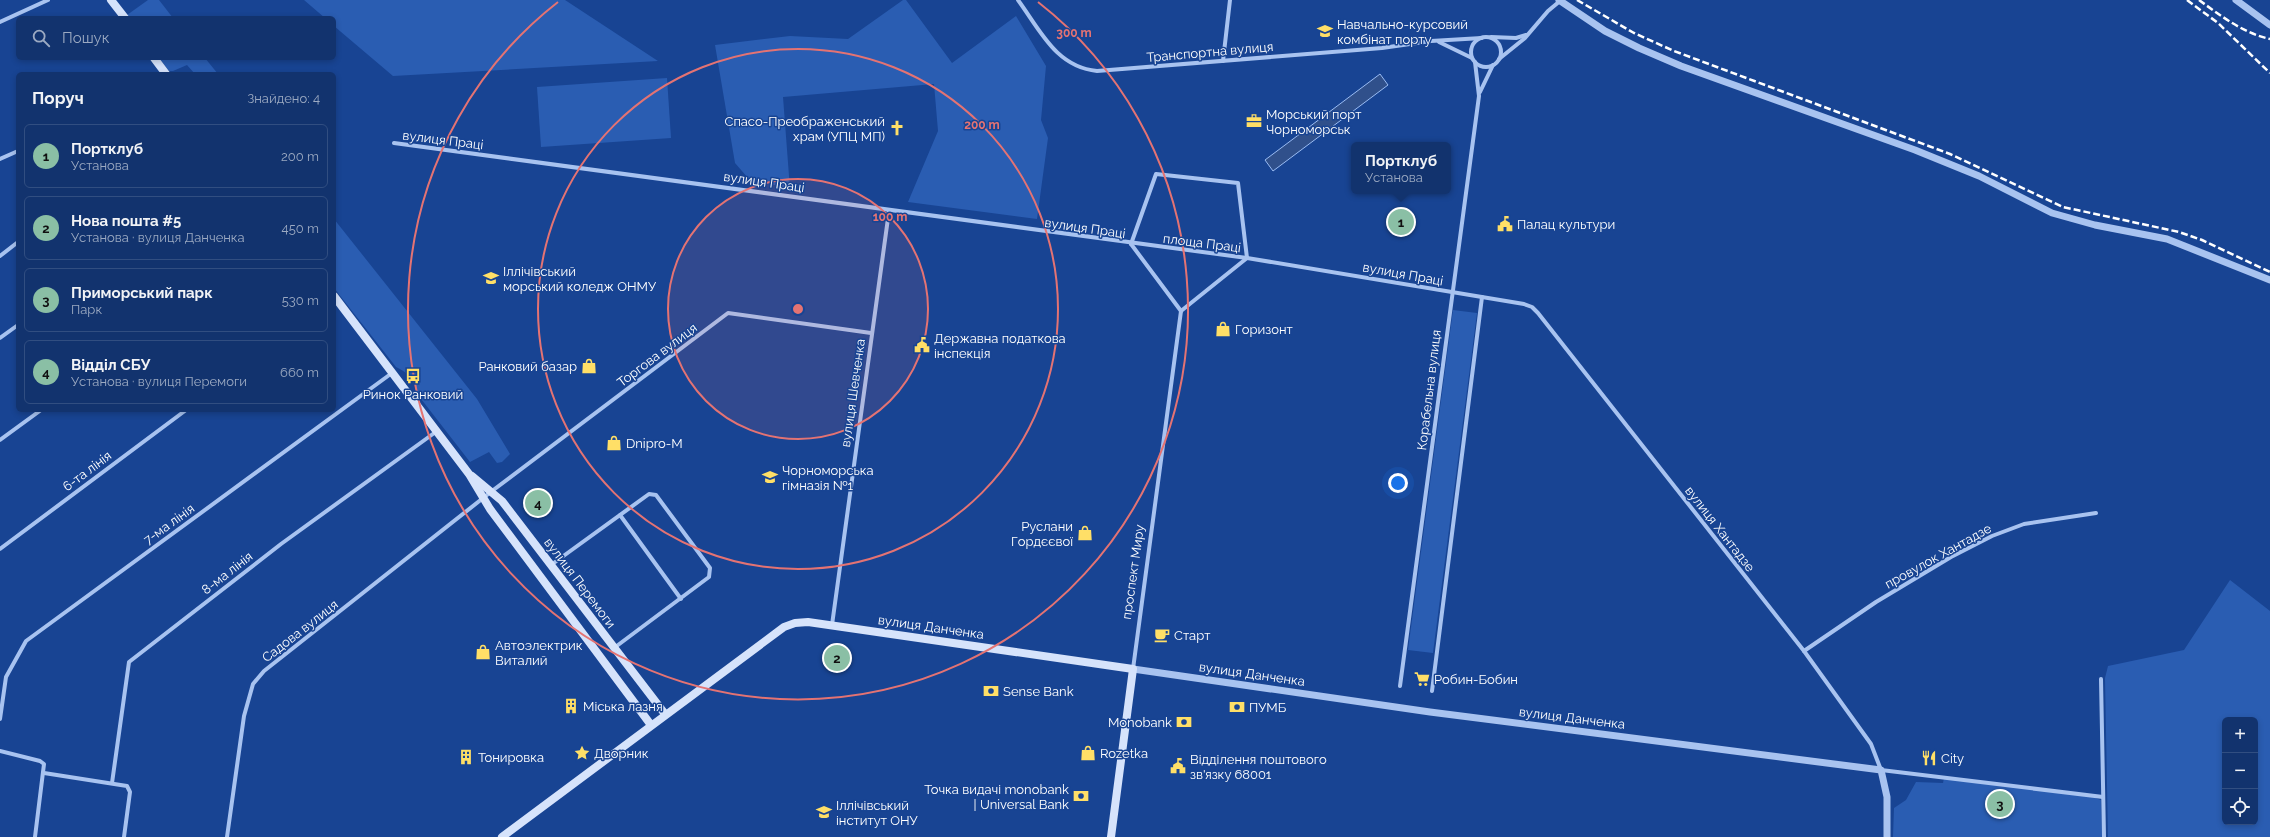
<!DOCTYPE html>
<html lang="uk">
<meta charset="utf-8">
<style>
body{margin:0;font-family:Raleway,sans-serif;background:#1b3b73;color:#f1f3f6}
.controls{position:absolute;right:12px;bottom:12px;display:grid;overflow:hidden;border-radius:6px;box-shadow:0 2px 6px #0003}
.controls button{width:36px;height:36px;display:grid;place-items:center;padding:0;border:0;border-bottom:1px solid #314e81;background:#12336e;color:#f1f3f6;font:20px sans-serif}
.you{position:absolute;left:1398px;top:483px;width:14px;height:14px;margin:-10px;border:3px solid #fff;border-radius:50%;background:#1a73e8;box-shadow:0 0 0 6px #1a73e833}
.badge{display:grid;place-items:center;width:26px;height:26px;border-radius:50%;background:#8abfa5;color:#111;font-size:13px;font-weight:700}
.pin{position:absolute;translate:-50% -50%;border:2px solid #fff;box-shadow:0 1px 4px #0006}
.popup{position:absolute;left:1351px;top:142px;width:100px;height:52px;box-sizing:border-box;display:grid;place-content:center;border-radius:6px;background:#12336e;filter:drop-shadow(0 1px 3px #0005);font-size:13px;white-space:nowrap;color:#9caac2}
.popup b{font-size:15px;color:#f1f3f6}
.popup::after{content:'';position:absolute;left:50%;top:100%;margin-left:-8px;border:8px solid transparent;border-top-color:#12336e}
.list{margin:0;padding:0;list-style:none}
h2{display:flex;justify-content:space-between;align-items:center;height:52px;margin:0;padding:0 16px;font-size:17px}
h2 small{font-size:13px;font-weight:400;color:#9caac2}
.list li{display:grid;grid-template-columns:26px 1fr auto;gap:12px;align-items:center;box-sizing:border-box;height:64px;margin:0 8px 8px;padding:0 8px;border:1px solid #314e81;border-radius:6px}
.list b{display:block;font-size:15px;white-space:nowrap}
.list p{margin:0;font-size:13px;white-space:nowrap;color:#9caac2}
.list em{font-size:13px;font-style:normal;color:#9caac2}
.icon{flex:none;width:22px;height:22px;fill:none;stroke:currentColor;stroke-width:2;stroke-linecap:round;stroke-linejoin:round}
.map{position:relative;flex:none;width:2270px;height:837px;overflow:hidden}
.search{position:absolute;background:#12336e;box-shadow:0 2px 6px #0003;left:16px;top:16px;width:320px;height:44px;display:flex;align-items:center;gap:10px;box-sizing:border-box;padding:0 14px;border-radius:6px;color:#9caac2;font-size:15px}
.panel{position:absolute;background:#12336e;box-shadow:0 2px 6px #0003;left:16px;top:72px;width:320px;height:340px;border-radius:6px}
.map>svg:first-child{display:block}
.green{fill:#2a5db2;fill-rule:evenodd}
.water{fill:#30508b;stroke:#9abcf3}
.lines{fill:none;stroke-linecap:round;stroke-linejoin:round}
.minor{stroke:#a8c3f0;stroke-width:4}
.tertiary{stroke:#a8c3f0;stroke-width:7}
.secondary{stroke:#d6e3fb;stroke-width:8}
.rail{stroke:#fff;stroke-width:2.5;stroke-dasharray:7 3;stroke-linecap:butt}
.ring{fill:none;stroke:#e47373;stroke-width:2}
.labels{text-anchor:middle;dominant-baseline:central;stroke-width:3;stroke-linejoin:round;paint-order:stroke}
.poi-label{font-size:13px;fill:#fff;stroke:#184493;text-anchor:start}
.street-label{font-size:13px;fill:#fff;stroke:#184493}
.centre{fill:#e47373;stroke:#184493;stroke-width:2}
.ring-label{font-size:12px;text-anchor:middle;font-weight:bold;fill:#e47373;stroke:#184493;stroke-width:3;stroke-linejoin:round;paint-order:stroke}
</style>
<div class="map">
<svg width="2270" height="837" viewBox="0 0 2270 837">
<rect width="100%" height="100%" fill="#184493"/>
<!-- green -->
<g class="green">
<path d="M 148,0 L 159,0 L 173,18 L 129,18 L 127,15 Z"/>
<path d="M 304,0 L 565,0 L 658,61 L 393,76 L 334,26 L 334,18 L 325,18 Z"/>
<path d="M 903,0 L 906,0 L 952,63 L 1016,16 L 1046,66 L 1041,120 L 1048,138 L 1037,219 L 908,202 L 938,131 L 934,84 L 783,97 L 790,189 L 748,178 L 735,163 L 715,45 L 790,36 L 848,39 Z"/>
<path d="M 159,58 L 205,58 L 218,74 L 195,74 L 187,65 L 173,71 L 169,71 Z"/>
<path d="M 667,78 L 671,138 L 541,147 L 537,87 Z"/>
<path d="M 334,219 L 477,399 L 510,454 L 502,462 L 497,463 L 489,452 L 470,462 L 418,395 C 417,383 408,372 396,367 L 334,288 Z"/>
<path d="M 1453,310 L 1477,313 L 1433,653 L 1408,650 Z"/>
<path d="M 2230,580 L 2270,611 L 2270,837 L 2108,837 L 2105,678 L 2108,666 L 2184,650 ZM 2225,720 L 2255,720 L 2255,822 L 2225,822 Z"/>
<path d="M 1944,778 L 2089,796 L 2101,800 L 2102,837 L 1893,837 L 1894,808 L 1906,800 L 1916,782 L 1943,783 Z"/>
</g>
<!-- water -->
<path class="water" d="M 1380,74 L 1388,85 L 1273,171 L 1265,160 Z"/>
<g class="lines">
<!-- minor -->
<g class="minor">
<path d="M 1018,0 C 1040,30 1056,67 1097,71 L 1382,48 L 1431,41 L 1482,38"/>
<path d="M 0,22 L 48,0"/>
<path d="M 1491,37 L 1516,38 L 1526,35"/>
<circle cx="1486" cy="52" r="15"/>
<path d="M 1439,42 L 1472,58"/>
<path d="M 1499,59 L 1525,38 L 1548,11 L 1560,1"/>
<path d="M 1223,61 L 1230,0"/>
<path d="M 1480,92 L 1493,65"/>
<path d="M 394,143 L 1247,258 L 1524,304 L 1532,307 L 1538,313 L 1804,651 L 1871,744 L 1881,770 L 2103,797"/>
<path d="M 0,159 L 18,151"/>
<path d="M 1131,244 L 1156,174 L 1238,183 L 1247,258"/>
<path d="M 1131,244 L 1181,311"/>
<path d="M 0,256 L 18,242"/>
<path d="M 1181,311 L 1247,258"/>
<path d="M 0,338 L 18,325"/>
<path d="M 0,440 L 41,410"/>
<path d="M 620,515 L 681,599"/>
<path d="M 0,549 L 186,410"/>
<path d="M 551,565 L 649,494 L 656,495 L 710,568 L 709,577 L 614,648"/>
<path d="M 832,625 L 889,211"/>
<path d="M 1804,651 L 1876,602 L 1951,557 L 1992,536 L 2024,524 L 2096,513"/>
<path d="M 1133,669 L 1181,311"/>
<path d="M 2101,679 L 2104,837"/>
<path d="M 1400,686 L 1479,96 L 1475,62"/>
<path d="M 1432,691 L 1482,297"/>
<path d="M 0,719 L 6,677 L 26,641 L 392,373"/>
<path d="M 0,751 L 40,761 L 44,764 L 35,837"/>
<path d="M 44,773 L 127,786 L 130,792 L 124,837"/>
<path d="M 112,783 L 129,662 L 281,544 L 437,431"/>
<path d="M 227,837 L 244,716 L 253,684 L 264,671 L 492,491 L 728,313 L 871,333"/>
</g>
<!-- tertiary -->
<g class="tertiary">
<path d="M 1559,0 L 1605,31 L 1639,48 L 1681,66 L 1915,150 L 1979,176 L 2052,213 L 2095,225 L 2167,239 L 2270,280"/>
<path d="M 2236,0 L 2270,25"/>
<path d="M 1133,669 L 1430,712 L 1881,770 L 1887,797 L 1887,837"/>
</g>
<!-- secondary -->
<g class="secondary">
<path d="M 111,0 L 125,18"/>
<path d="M 154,58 L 166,74"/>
<path d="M 334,296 L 469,474 L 490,509 L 651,725"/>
<path d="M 472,476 L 502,501 L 665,714"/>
<path d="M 502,837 L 784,627 L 795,623 L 808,622 L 1133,669 L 1111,837"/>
</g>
<!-- rail -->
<g class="rail">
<path d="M 1577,0 L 1634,33 L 1674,51 L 1950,154 L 2063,207 L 2179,232 L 2202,240 L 2270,272"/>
<path d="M 2187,0 L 2218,23 L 2270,73"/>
<path d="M 2199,0 C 2221,16 2243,33 2270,39"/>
</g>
</g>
<!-- distance rings -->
<circle cx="798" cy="309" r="130" fill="#e47373" fill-opacity=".12"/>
<g class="ring">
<circle cx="798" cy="309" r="130"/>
<circle cx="798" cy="309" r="260"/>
<path d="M1038 2A390 390 0 1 1 558 2"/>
</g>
<!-- icons -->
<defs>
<symbol id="university-bare" viewBox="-9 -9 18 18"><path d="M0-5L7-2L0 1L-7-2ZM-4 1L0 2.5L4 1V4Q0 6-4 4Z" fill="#ffdf67" stroke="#184493" stroke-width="2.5" paint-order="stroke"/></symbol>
<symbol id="office-bare" viewBox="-9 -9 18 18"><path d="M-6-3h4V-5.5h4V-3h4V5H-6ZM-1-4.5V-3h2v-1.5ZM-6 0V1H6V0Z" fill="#ffdf67" stroke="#184493" stroke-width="2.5" paint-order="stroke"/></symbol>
<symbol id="church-bare" viewBox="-9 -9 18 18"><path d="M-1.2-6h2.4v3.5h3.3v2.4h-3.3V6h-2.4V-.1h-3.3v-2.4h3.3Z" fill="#ffdf67" stroke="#184493" stroke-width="2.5" paint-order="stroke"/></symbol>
<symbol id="civic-bare" viewBox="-9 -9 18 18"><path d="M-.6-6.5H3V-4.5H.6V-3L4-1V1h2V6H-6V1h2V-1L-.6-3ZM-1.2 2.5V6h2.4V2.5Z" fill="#ffdf67" stroke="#184493" stroke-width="2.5" paint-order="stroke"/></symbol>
<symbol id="shop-bare" viewBox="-9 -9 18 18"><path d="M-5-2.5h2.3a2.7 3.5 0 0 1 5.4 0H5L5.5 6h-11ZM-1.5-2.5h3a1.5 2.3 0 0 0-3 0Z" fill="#ffdf67" stroke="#184493" stroke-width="2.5" paint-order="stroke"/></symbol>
<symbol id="bus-bare" viewBox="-9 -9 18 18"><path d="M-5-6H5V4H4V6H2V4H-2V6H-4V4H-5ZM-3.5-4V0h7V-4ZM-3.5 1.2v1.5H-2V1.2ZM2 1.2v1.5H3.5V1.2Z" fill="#ffdf67" stroke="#184493" stroke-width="2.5" paint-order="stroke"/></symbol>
<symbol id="school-bare" viewBox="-9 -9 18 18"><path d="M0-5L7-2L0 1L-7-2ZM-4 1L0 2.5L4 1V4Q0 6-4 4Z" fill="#ffdf67" stroke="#184493" stroke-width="2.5" paint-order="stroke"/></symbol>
<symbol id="cafe-bare" viewBox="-9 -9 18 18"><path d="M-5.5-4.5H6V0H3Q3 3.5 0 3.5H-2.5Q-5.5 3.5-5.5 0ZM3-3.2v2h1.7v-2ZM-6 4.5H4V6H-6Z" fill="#ffdf67" stroke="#184493" stroke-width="2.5" paint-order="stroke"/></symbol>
<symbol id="supermarket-bare" viewBox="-9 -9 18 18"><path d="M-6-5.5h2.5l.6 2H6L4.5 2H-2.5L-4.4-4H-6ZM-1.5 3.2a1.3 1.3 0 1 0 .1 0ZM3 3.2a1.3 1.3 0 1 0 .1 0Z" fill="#ffdf67" stroke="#184493" stroke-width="2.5" paint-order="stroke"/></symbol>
<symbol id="bank-bare" viewBox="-9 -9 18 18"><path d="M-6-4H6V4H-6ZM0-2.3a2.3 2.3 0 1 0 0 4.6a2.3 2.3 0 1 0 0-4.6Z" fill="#ffdf67" stroke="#184493" stroke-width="2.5" paint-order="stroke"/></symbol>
<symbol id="building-bare" viewBox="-9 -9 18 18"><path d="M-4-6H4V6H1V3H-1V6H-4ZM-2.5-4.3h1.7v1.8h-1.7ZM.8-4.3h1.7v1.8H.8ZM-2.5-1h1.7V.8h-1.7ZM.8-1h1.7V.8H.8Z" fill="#ffdf67" stroke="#184493" stroke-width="2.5" paint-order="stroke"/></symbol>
<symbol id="sight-bare" viewBox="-9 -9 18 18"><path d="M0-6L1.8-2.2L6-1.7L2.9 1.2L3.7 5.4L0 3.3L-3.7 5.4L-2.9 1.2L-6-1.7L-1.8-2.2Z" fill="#ffdf67" stroke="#184493" stroke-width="2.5" paint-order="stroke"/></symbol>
<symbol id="restaurant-bare" viewBox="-9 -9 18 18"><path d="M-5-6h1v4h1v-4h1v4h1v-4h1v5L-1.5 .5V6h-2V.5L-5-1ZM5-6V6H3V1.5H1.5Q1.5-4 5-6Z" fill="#ffdf67" stroke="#184493" stroke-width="2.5" paint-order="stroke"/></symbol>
</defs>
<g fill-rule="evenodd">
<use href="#university-bare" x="1314" y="20" width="22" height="22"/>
<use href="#office-bare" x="1243" y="110" width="22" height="22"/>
<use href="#church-bare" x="886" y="117" width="22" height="22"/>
<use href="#civic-bare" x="1494" y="213" width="22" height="22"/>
<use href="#university-bare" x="480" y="267" width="22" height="22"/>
<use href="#shop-bare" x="1212" y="318" width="22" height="22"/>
<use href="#civic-bare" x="911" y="334" width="22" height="22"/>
<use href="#shop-bare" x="578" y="355" width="22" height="22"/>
<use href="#bus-bare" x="402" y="365" width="22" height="22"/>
<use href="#shop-bare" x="603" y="432" width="22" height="22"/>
<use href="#school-bare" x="759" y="466" width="22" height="22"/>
<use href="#shop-bare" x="1074" y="522" width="22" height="22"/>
<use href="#cafe-bare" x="1151" y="624" width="22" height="22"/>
<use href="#shop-bare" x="472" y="641" width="22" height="22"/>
<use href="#supermarket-bare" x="1411" y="668" width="22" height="22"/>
<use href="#bank-bare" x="980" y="680" width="22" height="22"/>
<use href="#building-bare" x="560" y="695" width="22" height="22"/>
<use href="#bank-bare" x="1226" y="696" width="22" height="22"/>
<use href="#bank-bare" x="1173" y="711" width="22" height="22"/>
<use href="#sight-bare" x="571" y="742" width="22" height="22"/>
<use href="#shop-bare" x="1077" y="742" width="22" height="22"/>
<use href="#building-bare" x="455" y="746" width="22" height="22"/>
<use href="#restaurant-bare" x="1918" y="747" width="22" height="22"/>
<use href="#civic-bare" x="1167" y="755" width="22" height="22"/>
<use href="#bank-bare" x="1070" y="785" width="22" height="22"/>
<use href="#university-bare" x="813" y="801" width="22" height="22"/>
</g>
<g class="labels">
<!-- poi labels -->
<g class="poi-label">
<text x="1337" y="24">Навчально-курсовий<tspan x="1337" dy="15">комбінат порту</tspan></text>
<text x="1266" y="114">Морський порт<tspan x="1266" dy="15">Чорноморськ</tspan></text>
<text x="885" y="121" text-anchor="end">Спасо-Преображенський<tspan x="885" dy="15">храм (УПЦ МП)</tspan></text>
<text x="1517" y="224">Палац культури</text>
<text x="503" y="271">Іллічівський<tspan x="503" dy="15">морський коледж ОНМУ</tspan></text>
<text x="1235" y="329">Горизонт</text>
<text x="934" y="338">Державна податкова<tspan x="934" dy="15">інспекція</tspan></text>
<text x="577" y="366" text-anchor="end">Ранковий базар</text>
<text x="413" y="394" text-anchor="middle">Ринок Ранковий</text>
<text x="626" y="443">Dnipro-M</text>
<text x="782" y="470">Чорноморська<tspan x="782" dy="15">гімназія №1</tspan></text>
<text x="1073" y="526" text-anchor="end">Руслани<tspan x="1073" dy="15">Гордєєвої</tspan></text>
<text x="1174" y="635">Старт</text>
<text x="495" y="645">Автоэлектрик<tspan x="495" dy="15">Виталий</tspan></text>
<text x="1434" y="679">Робин-Бобин</text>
<text x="1003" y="691">Sense Bank</text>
<text x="583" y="706">Міська лазня</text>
<text x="1249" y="707">ПУМБ</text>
<text x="1172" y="722" text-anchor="end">Monobank</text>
<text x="594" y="753">Дворник</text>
<text x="1100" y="753">Rozetka</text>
<text x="478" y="757">Тонировка</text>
<text x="1941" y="758">City</text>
<text x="1190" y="759">Відділення поштового<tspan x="1190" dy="15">зв'язку 68001</tspan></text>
<text x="1069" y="789" text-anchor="end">Точка видачі monobank<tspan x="1069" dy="15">| Universal Bank</tspan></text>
<text x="836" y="805">Іллічівський<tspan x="836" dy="15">інститут ОНУ</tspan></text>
</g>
<!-- street labels -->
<g class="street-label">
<text transform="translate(1210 52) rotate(-5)">Транспортна вулиця</text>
<text transform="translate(443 140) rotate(7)">вулиця Праці</text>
<text transform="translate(764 182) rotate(8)">вулиця Праці</text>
<text transform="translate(1085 228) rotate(8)">вулиця Праці</text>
<text transform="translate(1202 243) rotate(7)">площа Праці</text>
<text transform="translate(1403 274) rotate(10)">вулиця Праці</text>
<text transform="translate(657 355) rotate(-37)">Торгова вулиця</text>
<text transform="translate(1429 390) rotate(-83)">Корабельна вулиця</text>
<text transform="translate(853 393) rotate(-82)">вулиця Шевченка</text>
<text transform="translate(87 471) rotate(-37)">6-та лінія</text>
<text transform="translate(169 524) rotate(-36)">7-ма лінія</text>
<text transform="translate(1720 529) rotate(52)">вулиця Хантадзе</text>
<text transform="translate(1938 556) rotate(-29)">провулок Хантадзе</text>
<text transform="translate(1133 572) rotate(-82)">проспект Миру</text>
<text transform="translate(227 573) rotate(-38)">8-ма лінія</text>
<text transform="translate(580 583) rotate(53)">вулиця Перемоги</text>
<text transform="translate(931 627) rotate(8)">вулиця Данченка</text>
<text transform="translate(300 631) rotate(-38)">Садова вулиця</text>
<text transform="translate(1252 674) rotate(8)">вулиця Данченка</text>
<text transform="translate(1572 718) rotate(7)">вулиця Данченка</text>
</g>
</g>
<circle cx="798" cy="309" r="6" class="centre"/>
<g class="ring-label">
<text x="1074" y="37">300 m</text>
<text x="982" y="129">200 m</text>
<text x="890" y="221">100 m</text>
</g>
</svg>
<div class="controls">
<button>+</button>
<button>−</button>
<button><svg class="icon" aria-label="locate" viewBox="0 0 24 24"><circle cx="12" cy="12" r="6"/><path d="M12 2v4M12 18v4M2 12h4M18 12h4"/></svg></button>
</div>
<div class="you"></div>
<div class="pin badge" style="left:1401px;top:222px">1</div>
<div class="popup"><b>Портклуб</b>Установа</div>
<div class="pin badge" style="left:837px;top:658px">2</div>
<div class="pin badge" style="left:2000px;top:804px">3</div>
<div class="pin badge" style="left:538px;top:503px">4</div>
<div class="search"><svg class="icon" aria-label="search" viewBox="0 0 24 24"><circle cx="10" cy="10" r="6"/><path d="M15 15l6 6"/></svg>Пошук</div>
<section class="panel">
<h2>Поруч<small>Знайдено: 4</small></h2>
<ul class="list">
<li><span class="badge">1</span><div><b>Портклуб</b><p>Установа</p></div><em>200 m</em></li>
<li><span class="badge">2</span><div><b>Нова пошта #5</b><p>Установа · вулиця Данченка</p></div><em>450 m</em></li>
<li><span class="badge">3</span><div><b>Приморський парк</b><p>Парк</p></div><em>530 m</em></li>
<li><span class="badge">4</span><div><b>Відділ СБУ</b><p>Установа · вулиця Перемоги</p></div><em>660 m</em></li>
</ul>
</section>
</div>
